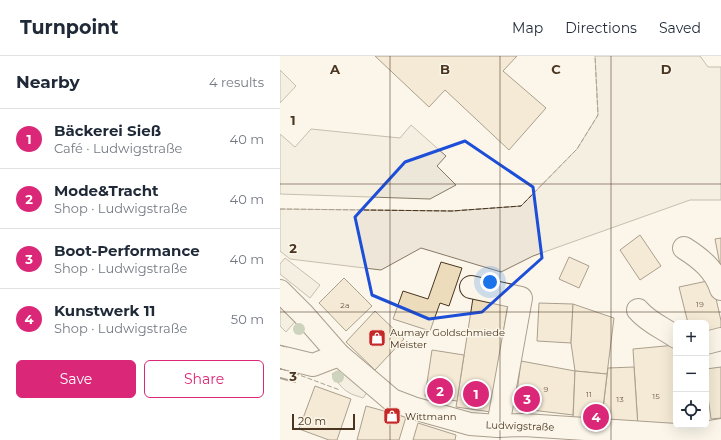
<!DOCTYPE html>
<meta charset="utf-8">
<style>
body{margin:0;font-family:Montserrat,sans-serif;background:#f6f6f7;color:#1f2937}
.controls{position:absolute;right:12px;bottom:12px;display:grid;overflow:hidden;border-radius:6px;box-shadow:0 4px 16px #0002}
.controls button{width:36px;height:36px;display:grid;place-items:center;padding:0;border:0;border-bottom:1px solid #e0e1e3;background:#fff;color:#1f2937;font:20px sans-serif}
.scale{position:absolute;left:12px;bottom:10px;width:63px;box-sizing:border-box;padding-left:4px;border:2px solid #4a3520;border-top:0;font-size:11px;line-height:14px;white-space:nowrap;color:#4a3520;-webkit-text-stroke:3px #fbf6e9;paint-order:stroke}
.you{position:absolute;left:210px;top:226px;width:14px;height:14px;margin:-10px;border:3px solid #fff;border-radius:50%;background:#1a73e8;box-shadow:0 0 0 6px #1a73e833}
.badge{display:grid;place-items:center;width:26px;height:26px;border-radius:50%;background:#db2777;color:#fff;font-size:13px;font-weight:700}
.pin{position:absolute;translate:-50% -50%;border:2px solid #fff;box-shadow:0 1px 4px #0006}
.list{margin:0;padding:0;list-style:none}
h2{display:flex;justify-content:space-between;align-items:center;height:52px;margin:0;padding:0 16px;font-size:17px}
h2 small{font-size:13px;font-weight:400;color:#747a83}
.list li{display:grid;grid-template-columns:26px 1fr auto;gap:12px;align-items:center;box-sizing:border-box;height:60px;padding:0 16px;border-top:1px solid #e0e1e3}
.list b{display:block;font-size:15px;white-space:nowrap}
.list p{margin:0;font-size:13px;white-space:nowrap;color:#747a83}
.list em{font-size:13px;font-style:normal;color:#747a83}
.actions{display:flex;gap:8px;padding:12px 16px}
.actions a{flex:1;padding:9px 0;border:1px solid #db2777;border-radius:6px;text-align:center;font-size:14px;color:#db2777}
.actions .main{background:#db2777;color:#fff}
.icon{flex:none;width:22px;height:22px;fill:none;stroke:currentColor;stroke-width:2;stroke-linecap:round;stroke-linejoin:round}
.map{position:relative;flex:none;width:441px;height:384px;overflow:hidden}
header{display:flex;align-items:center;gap:24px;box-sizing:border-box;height:56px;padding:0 20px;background:#fff;border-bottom:1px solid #e0e1e3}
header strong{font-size:19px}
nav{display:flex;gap:22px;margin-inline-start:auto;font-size:14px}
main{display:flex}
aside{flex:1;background:#fff}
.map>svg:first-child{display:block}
.green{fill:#ede6d9;stroke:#887966}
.parking{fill:#ede7d9;stroke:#887966}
.building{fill:#ecdcbc;stroke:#4a3520}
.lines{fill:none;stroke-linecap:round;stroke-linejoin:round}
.minor-casing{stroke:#4a3520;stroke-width:24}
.minor{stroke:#fbf6e9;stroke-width:22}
.fence{stroke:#4a3520;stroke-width:1;stroke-dasharray:5 2;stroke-linecap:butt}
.wall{stroke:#4a3520;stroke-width:2}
.tree{fill:#96a887}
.marked{fill:none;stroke:#1d4ed8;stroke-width:3;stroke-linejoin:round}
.grid{fill:none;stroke:#4a3520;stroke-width:1;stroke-opacity:0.55}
.labels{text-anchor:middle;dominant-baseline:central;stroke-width:3;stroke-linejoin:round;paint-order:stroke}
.number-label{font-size:8px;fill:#725f47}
.poi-label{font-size:10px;fill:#4a3520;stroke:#fbf6e9;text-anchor:start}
.street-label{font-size:10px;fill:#4a3520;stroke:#fbf6e9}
.grid-label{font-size:13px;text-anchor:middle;font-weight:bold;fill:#4a3520;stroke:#fbf6e9;stroke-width:3;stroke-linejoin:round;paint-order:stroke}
</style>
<header>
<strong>Turnpoint</strong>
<nav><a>Map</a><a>Directions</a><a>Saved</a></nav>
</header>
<main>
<aside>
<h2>Nearby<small>4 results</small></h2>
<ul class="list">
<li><span class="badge">1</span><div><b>Bäckerei Sieß</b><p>Café · Ludwigstraße</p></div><em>40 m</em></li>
<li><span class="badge">2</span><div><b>Mode&amp;Tracht</b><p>Shop · Ludwigstraße</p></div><em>40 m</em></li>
<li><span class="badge">3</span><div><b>Boot-Performance</b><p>Shop · Ludwigstraße</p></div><em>40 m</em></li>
<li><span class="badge">4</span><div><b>Kunstwerk 11</b><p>Shop · Ludwigstraße</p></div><em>50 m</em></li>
</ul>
<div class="actions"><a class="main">Save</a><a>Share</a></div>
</aside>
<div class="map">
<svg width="441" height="384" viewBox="0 0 441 384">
<rect width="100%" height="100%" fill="#fbf6e9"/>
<!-- green -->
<g class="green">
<path d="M 315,0 L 420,0 L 428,11 L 441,11 L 441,144 L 410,144 L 253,200 L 221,216 L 141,192 L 101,214 L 10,203 L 0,195 L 0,153 L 172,155 L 241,150 L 297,93 L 318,59 Z"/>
<path d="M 57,315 L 63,316 L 88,335 L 83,342 C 78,340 72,339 68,336 C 62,333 56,324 52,318 Z"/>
</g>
<!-- parking -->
<g class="parking">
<path d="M 0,14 L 16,30 L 0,47 Z"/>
<path d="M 131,69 L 166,100 L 157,110 L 176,129 L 150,143 L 0,138 L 0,78 L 15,91 L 31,73 L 120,82 Z"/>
<path d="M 5,202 L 40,229 L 30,242 L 0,218 L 0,208 Z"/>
<path d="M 0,243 L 19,261 L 6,276 L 0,270 Z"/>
</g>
<!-- building -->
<g class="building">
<path d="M 95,0 L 237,0 L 223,15 L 266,52 L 229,94 L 165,34 L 149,51 Z"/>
<path d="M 360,179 L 381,210 L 360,224 L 340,194 Z"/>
<path d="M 441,182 L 441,214 L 435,183 Z"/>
<path d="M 289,201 L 309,210 L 299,232 L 279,223 Z"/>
<path d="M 161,206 L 182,212 L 169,250 L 160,247 L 150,275 L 113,263 L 123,235 L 148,243 Z"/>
<path d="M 64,222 L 92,250 L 66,275 L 39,247 Z"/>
<path d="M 432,224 L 441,265 L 441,279 L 426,282 L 426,267 L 408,267 L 399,231 Z"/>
<path d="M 193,242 L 228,247 L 211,356 L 176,351 Z"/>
<path d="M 259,247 L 293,248 L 291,287 L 257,285 Z"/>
<path d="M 293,248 L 334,262 L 327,318 L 295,315 L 291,287 Z"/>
<path d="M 95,255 L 124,283 L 95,314 L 66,286 Z"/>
<path d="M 396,289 L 396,369 L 358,371 L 353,293 Z"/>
<path d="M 152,294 L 184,299 L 177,345 L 145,340 Z"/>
<path d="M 241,305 L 295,315 L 293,359 L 235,352 Z"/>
<path d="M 354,311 L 358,371 L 321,369 L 328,312 Z"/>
<path d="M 441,311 L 441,362 L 431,363 L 426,325 L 426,313 Z"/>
<path d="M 295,315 L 327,318 L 321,369 L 293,365 Z"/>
<path d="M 35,330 L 71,343 L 57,384 L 49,384 L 19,373 Z"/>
<path d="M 86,350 L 126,361 L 119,384 L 77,384 Z"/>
<path d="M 138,367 L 176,379 L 175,384 L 133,384 Z"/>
</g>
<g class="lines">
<defs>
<g id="minor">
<path d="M 404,192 C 420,202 435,214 441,233"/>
<path d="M 191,231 L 241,242 L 218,370"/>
<path d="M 0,235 L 23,258 L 59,299 L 112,344 L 133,352 L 190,368 L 218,370 L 244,369 L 396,379 L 423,377 L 441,374"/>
<path d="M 358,254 C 368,266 383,272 396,281"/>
<path d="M 426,287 L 441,283"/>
<path d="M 0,301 L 33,309 L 59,299"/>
</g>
</defs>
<!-- minor casing -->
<use href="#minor" class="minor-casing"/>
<!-- minor -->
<use href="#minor" class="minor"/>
<!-- fence -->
<g class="fence">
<path d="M 0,153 L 172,155 L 241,150 L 297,93 L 318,59 L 315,0"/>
<path d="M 0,289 L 7,292"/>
<path d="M 1,313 C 21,319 40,327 60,334"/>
</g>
<!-- wall -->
<g class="wall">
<path d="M 0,313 L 1,313"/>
<path d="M 0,322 L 15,326"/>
</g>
</g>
<!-- trees -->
<g class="tree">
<circle cx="19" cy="273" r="6"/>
<circle cx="58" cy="321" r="6"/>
</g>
<!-- marked area -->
<path d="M0 0H441V384H0ZM 185,85 L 253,131 L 262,202 L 202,256 L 149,263 L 92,239 L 75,161 L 125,106 Z" fill="#fbf6e9" fill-opacity=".55" fill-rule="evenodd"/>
<path class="marked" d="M 185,85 L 253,131 L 262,202 L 202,256 L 149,263 L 92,239 L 75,161 L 125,106 Z"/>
<!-- grid -->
<path class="grid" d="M 110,0 L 110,384M 220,0 L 220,384M 331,0 L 331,384M 0,128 L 441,128M 0,256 L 441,256"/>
<!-- icons -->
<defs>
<symbol id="shop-square" viewBox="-11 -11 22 22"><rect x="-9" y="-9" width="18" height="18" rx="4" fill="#c62828" stroke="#fbf6e9"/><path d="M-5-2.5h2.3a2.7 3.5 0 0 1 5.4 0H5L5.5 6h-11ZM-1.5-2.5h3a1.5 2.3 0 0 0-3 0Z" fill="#fff"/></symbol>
</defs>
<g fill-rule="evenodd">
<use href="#shop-square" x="87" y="272" width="20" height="20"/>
<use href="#shop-square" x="102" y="350" width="20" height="20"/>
</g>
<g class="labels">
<!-- number labels -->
<g class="number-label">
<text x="420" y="248">19</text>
<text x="65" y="249">2a</text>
<text x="266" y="333">9</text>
<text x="309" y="338">11</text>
<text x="376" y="340">15</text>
<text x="340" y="343">13</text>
</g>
<!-- poi labels -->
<g class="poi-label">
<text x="110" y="276">Aumayr Goldschmiede<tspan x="110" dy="12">Meister</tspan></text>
<text x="125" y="360">Wittmann</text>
</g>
<!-- street labels -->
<g class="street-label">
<text transform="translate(240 370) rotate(2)">Ludwigstraße</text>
</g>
</g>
<g class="grid-label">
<text x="55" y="18">A</text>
<text x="165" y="18">B</text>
<text x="276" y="18">C</text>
<text x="386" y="18">D</text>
<text x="13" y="69">1</text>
<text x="13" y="197">2</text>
<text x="13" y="325">3</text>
</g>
</svg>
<div class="controls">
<button>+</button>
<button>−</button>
<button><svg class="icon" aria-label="locate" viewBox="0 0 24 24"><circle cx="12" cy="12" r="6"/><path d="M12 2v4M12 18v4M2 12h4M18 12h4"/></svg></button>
</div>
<div class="scale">20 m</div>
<div class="you"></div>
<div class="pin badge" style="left:196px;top:338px">1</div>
<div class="pin badge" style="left:160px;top:335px">2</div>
<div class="pin badge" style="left:247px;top:343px">3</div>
<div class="pin badge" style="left:316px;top:361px">4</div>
</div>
</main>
